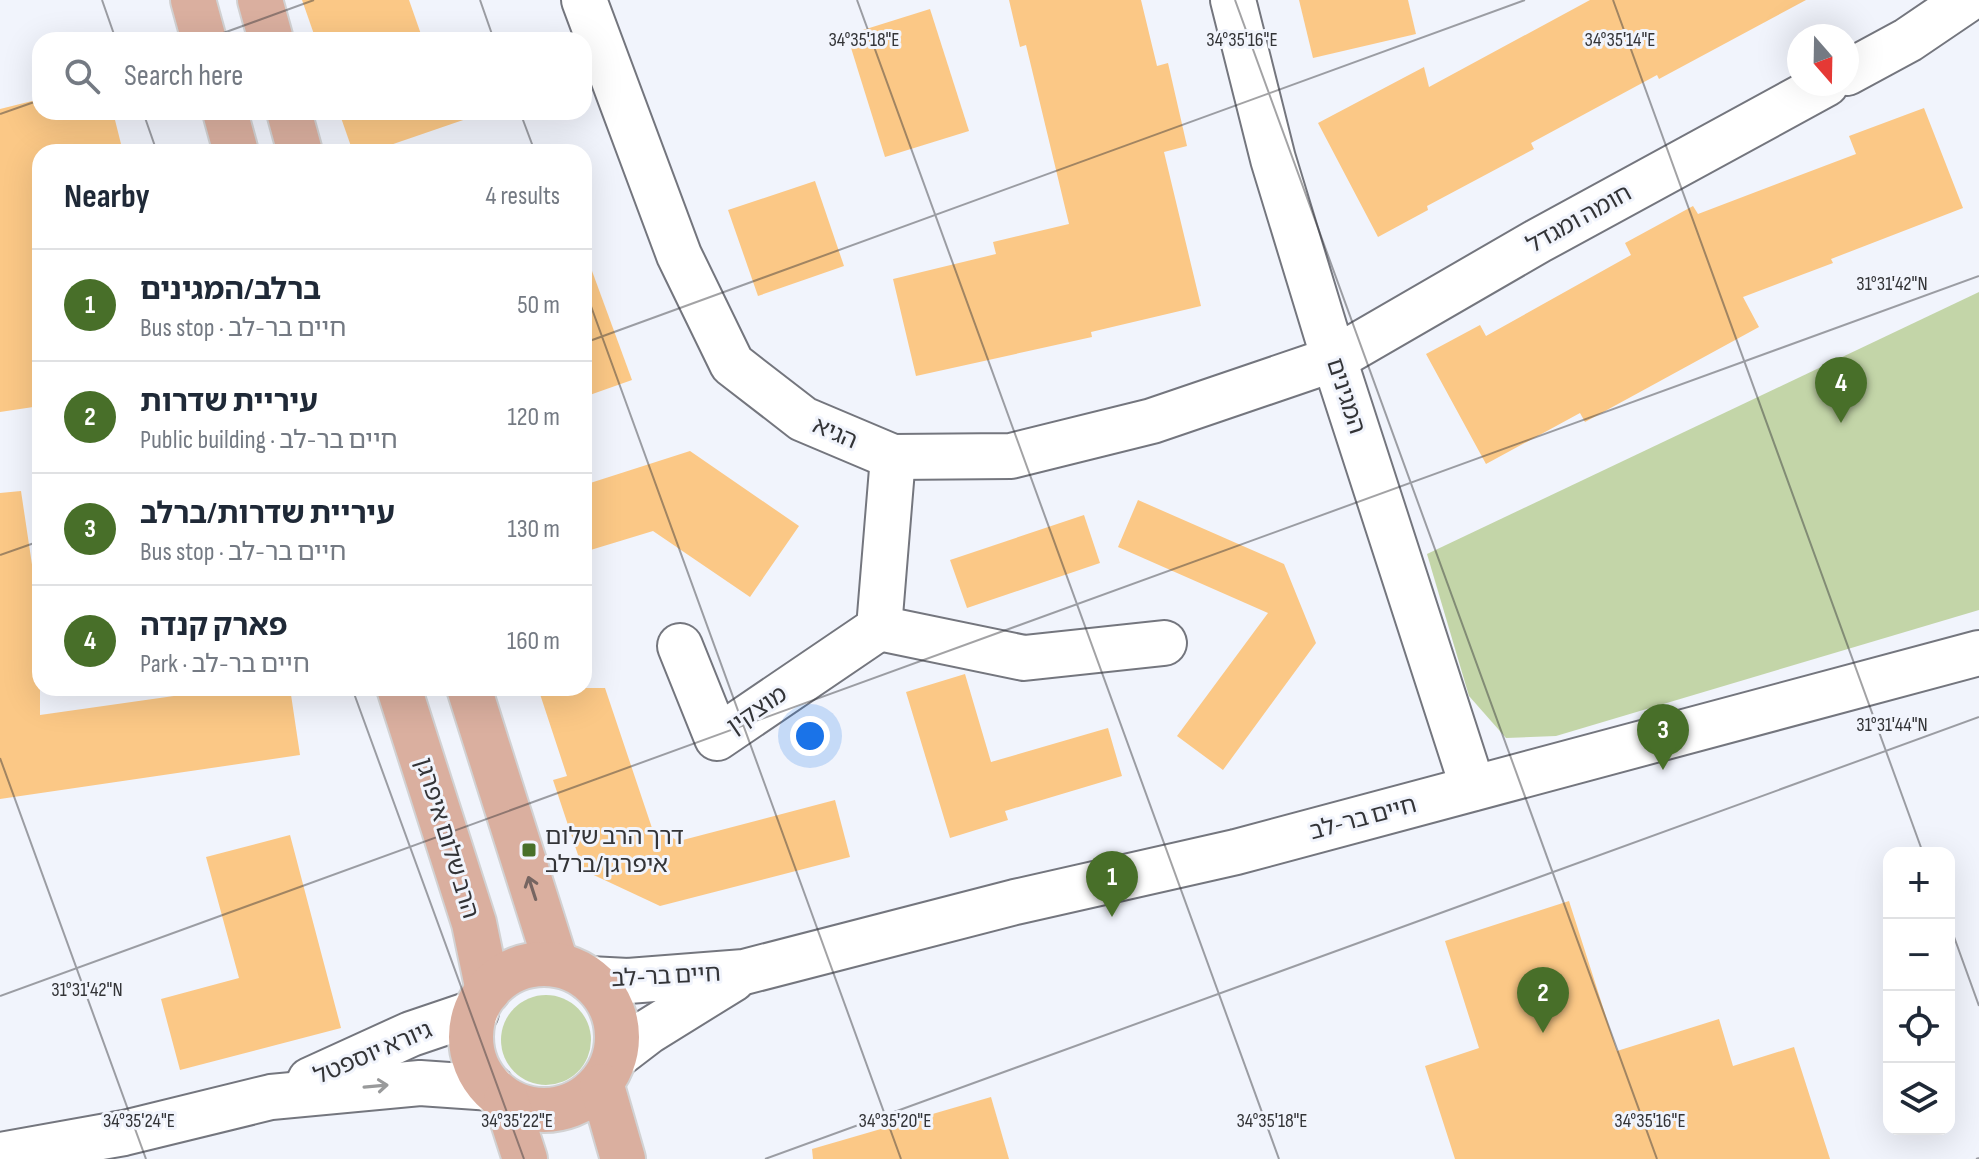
<!DOCTYPE html>
<meta charset="utf-8">
<style>
body{margin:0;font-family:"Sofia Sans Condensed","Noto Sans Hebrew",sans-serif;background:#f2f2f3;color:#1f2937}
.controls{position:absolute;right:24px;bottom:24px;display:grid;overflow:hidden;border-radius:16px;box-shadow:0 8px 32px #0002}
.controls button{width:72px;height:72px;display:grid;place-items:center;padding:0;border:0;border-bottom:2px solid #e0e1e3;background:#fff;color:#1f2937;font:40px sans-serif}
.compass{position:absolute;left:1787px;top:24px;width:72px;height:72px;border-radius:50%;background:#fff;box-shadow:0 8px 32px #0002;rotate:160deg}
.you{position:absolute;left:810px;top:736px;width:28px;height:28px;margin:-20px;border:6px solid #fff;border-radius:50%;background:#1a73e8;box-shadow:0 0 0 12px #1a73e833}
.badge{display:grid;place-items:center;width:52px;height:52px;border-radius:50%;background:#486f29;color:#fff;font-size:26px;font-weight:700}
.pin{position:absolute;translate:-50% -66px;filter:drop-shadow(0 2px 4px #0008)}
.pin::after{content:'';position:absolute;top:42px;width:28px;height:24px;background:inherit;clip-path:polygon(0 0,100% 0,50% 100%)}
.list{margin:0;padding:0;list-style:none}
h2{display:flex;justify-content:space-between;align-items:center;height:104px;margin:0;padding:0 32px;font-size:34px}
h2 small{font-size:26px;font-weight:400;color:#747a83}
.list li{display:grid;grid-template-columns:52px 1fr auto;gap:24px;align-items:center;box-sizing:border-box;height:112px;padding:0 32px;border-top:2px solid #e0e1e3}
.list b{display:block;font-size:30px;white-space:nowrap}
.list p{margin:0;font-size:26px;white-space:nowrap;color:#747a83}
.list em{font-size:26px;font-style:normal;color:#747a83}
.icon{flex:none;width:44px;height:44px;fill:none;stroke:currentColor;stroke-width:2;stroke-linecap:round;stroke-linejoin:round}
.map{position:relative;flex:none;width:1979px;height:1159px;overflow:hidden}
.search{position:absolute;background:#fff;box-shadow:0 8px 32px #0002;left:32px;top:32px;width:560px;height:88px;display:flex;align-items:center;gap:20px;box-sizing:border-box;padding:0 28px;border-radius:24px;color:#747a83;font-size:30px}
.panel{position:absolute;background:#fff;box-shadow:0 8px 32px #0002;left:32px;top:144px;width:560px;height:552px;border-radius:24px}
.map>svg:first-child{display:block}
.green{fill:#c3d5a8}
.building{fill:#fbc886}
.lines{fill:none;stroke-linecap:round;stroke-linejoin:round}
.minor-casing{stroke:#74767e;stroke-width:48}
.major-casing{stroke:#d2d2d3;stroke-width:48}
.minor{stroke:#fff;stroke-width:44}
.major{stroke:#daaf9f;stroke-width:44}
.oneway{stroke:#766561}
.oneway2{stroke:#999a9b}
.ticks{fill:none;stroke:#333437;stroke-width:2;stroke-opacity:0.45}
.poi-dot{fill:#486f29;stroke:#f1f4fc;stroke-width:3}
.labels{text-anchor:middle;dominant-baseline:central;stroke-width:6;stroke-linejoin:round;paint-order:stroke}
.street-label{font-size:24px;fill:#333437;stroke:#f1f4fc}
.poi-label{font-size:24px;fill:#333437;stroke:#f1f4fc;text-anchor:start}
.ticks-label{font-size:20px;text-anchor:middle;fill:#333437;stroke:#f1f4fc;stroke-width:6;stroke-linejoin:round;paint-order:stroke}
</style>
<div class="map">
<svg width="1979" height="1159" viewBox="0 0 1979 1159">
<rect width="100%" height="100%" fill="#f1f4fc"/>
<!-- green -->
<g class="green">
<path d="M 1979,292 L 1979,610 L 1556,736 L 1506,738 L 1469,696 L 1427,554 Z"/>
<circle cx="546" cy="1040" r="45"/>
</g>
<!-- building -->
<g class="building">
<path d="M 302,0 L 409,0 L 423,40 L 316,40 Z"/>
<path d="M 1009,0 L 1141,0 L 1157,66 L 1168,63 L 1187,146 L 1164,152 L 1201,306 L 1091,332 L 1092,337 L 916,376 L 893,279 L 996,254 L 993,242 L 1069,224 L 1026,45 L 1020,47 Z"/>
<path d="M 1299,0 L 1408,0 L 1416,34 L 1313,58 Z"/>
<path d="M 1590,0 L 1806,0 L 1659,79 L 1657,75 L 1531,143 L 1534,149 L 1427,206 L 1428,210 L 1378,237 L 1318,123 L 1424,67 L 1429,87 Z"/>
<path d="M 930,9 L 969,131 L 885,157 L 847,35 Z"/>
<path d="M 40,99 L 40,112 L 113,112 L 123,152 L 40,152 L 40,406 L 0,412 L 0,109 Z"/>
<path d="M 1924,108 L 1963,208 L 1831,259 L 1833,263 L 1743,297 L 1759,327 L 1585,422 L 1580,413 L 1486,464 L 1426,354 L 1480,325 L 1486,336 L 1631,255 L 1625,243 L 1693,206 L 1698,214 L 1856,154 L 1849,136 Z"/>
<path d="M 339,112 L 468,112 L 469,118 L 370,152 L 353,152 Z"/>
<path d="M 815,181 L 844,266 L 758,296 L 728,210 Z"/>
<path d="M 588,260 L 632,380 L 584,397 L 584,261 Z"/>
<path d="M 690,451 L 799,526 L 750,597 L 653,531 L 584,552 L 584,485 Z"/>
<path d="M 21,491 L 40,618 L 40,715 L 195,693 L 195,691 L 215,688 L 290,688 L 300,755 L 0,799 L 0,493 Z"/>
<path d="M 1138,500 L 1284,564 L 1316,643 L 1223,770 L 1177,736 L 1268,613 L 1118,547 Z"/>
<path d="M 1084,515 L 1100,563 L 967,608 L 950,560 Z"/>
<path d="M 965,674 L 991,762 L 1108,728 L 1122,776 L 1005,811 L 1008,820 L 950,838 L 906,692 Z"/>
<path d="M 538,688 L 605,688 L 652,828 L 679,841 L 835,800 L 850,857 L 660,906 L 583,870 L 553,780 L 567,776 Z"/>
<path d="M 290,835 L 341,1028 L 180,1070 L 161,999 L 239,978 L 206,857 Z"/>
<path d="M 1569,901 L 1617,1051 L 1719,1019 L 1733,1066 L 1794,1047 L 1830,1159 L 1455,1159 L 1425,1066 L 1479,1048 L 1445,941 Z"/>
<path d="M 991,1097 L 1009,1159 L 813,1159 L 812,1149 Z"/>
</g>
<g class="lines">
<defs>
<g id="minor">
<path d="M 584,0 L 679,255 L 732,364 L 803,419 L 893,457 L 1011,456 L 1152,421 L 1334,359 L 1538,241 L 1826,84"/>
<path d="M 1233,0 L 1273,159 L 1334,359 L 1473,788"/>
<path d="M 1847,73 L 1908,40 L 1967,0"/>
<path d="M 879,628 L 1024,658 L 1164,643"/>
<path d="M 680,646 L 717,738 L 879,628 L 893,457"/>
<path d="M 589,979 L 628,981 L 744,972 L 1015,902 L 1236,852 L 1979,653"/>
<path d="M 615,1057 L 649,1031 L 733,979"/>
<path d="M 310,1080 L 411,1034 L 476,1012"/>
<path d="M 0,1155 L 124,1133 L 271,1097 L 420,1083 L 492,1088"/>
</g>
<g id="major">
<path d="M 193,0 L 204,40"/>
<path d="M 260,0 L 271,40"/>
<path d="M 225,112 L 236,152"/>
<path d="M 289,112 L 300,152"/>
<path d="M 399,688 L 474,923 L 488,991"/>
<path d="M 469,688 L 556,963"/>
<circle cx="544" cy="1037" r="73"/>
<path d="M 602,1086 L 623,1159"/>
<path d="M 506,1100 L 525,1159"/>
</g>
</defs>
<!-- minor casing -->
<use href="#minor" class="minor-casing"/>
<!-- major casing -->
<use href="#major" class="major-casing"/>
<!-- minor -->
<use href="#minor" class="minor"/>
<!-- major -->
<use href="#major" class="major"/>
</g>
<!-- one-way arrows -->
<defs><path id="oneway-shaft" d="M-6 0H5M1.5-3L5.5 0L1.5 3" fill="none" stroke-width="1.6" stroke-linecap="round" stroke-linejoin="round" transform="scale(2)"/></defs>
<use class="oneway" href="#oneway-shaft" transform="translate(532 888) rotate(-108)"/>
<use class="oneway2" href="#oneway-shaft" transform="translate(376 1086) rotate(-5)"/>
<!-- ticks -->
<path class="ticks" d="M 102,0 L 116,40M 480,0 L 494,40M 857,0 L 1279,1159M 1235,0 L 1657,1159M 1613,0 L 1923,853M 204,40 L 314,0M 143,112 L 157,152M 520,112 L 535,152M 0,114 L 40,100M 584,287 L 901,1159M 584,343 L 1525,0M 0,555 L 40,541M 352,688 L 524,1159M 0,758 L 146,1159M 1949,923 L 1979,1006M 0,996 L 1979,276M 765,1159 L 1979,717M 1976,1159 L 1979,1158"/>
<!-- markers -->
<rect class="poi-dot" x="521" y="842" width="16" height="16" rx="4"/>
<g class="labels">
<!-- street labels -->
<g class="street-label">
<text transform="translate(1579 219) rotate(-29)">חומה ומגדל</text>
<text transform="translate(1346 396) rotate(72)">המגינים</text>
<text transform="translate(835 433) rotate(23)">הגיא</text>
<text transform="translate(757 710) rotate(-34)">מוצקין</text>
<text transform="translate(1363 818) rotate(-15)">חיים בר-לב</text>
<text transform="translate(447 838) rotate(73)">הרב שלום איפרגן</text>
<text transform="translate(666 976) rotate(-3)">חיים בר-לב</text>
<text transform="translate(373 1053) rotate(-23)">גיורא יוספטל</text>
</g>
<!-- poi labels -->
<g class="poi-label">
<text x="545" y="836">דרך הרב שלום<tspan x="545" dy="28">איפרגן/ברלב</tspan></text>
</g>
</g>
<g class="ticks-label">
<text x="864" y="46">34°35'18"E</text>
<text x="1242" y="46">34°35'16"E</text>
<text x="1620" y="46">34°35'14"E</text>
<text x="1892" y="290">31°31'42"N</text>
<text x="1892" y="731">31°31'44"N</text>
<text x="87" y="996">31°31'42"N</text>
<text x="139" y="1127">34°35'24"E</text>
<text x="517" y="1127">34°35'22"E</text>
<text x="895" y="1127">34°35'20"E</text>
<text x="1272" y="1127">34°35'18"E</text>
<text x="1650" y="1127">34°35'16"E</text>
</g>
</svg>
<div class="controls">
<button>+</button>
<button>−</button>
<button><svg class="icon" aria-label="locate" viewBox="0 0 24 24"><circle cx="12" cy="12" r="6"/><path d="M12 2v4M12 18v4M2 12h4M18 12h4"/></svg></button>
<button><svg class="icon" aria-label="layers" viewBox="0 0 24 24"><path d="M12 4l9 5-9 5-9-5zM3 14l9 5 9-5"/></svg></button>
</div>
<svg class="compass" viewBox="-18 -18 36 36"><path d="M0-13l5 13h-10z" fill="#e53935"/><path d="M0 13l5-13h-10z" fill="#747a83"/></svg>
<div class="you"></div>
<div class="pin badge" style="left:1112px;top:917px">1</div>
<div class="pin badge" style="left:1543px;top:1033px">2</div>
<div class="pin badge" style="left:1663px;top:770px">3</div>
<div class="pin badge" style="left:1841px;top:423px">4</div>
<div class="search"><svg class="icon" aria-label="search" viewBox="0 0 24 24"><circle cx="10" cy="10" r="6"/><path d="M15 15l6 6"/></svg>Search here</div>
<section class="panel">
<h2>Nearby<small>4 results</small></h2>
<ul class="list">
<li><span class="badge">1</span><div><b>ברלב/המגינים</b><p>Bus stop · חיים בר-לב</p></div><em>50 m</em></li>
<li><span class="badge">2</span><div><b>עיריית שדרות</b><p>Public building · חיים בר-לב</p></div><em>120 m</em></li>
<li><span class="badge">3</span><div><b>עיריית שדרות/ברלב</b><p>Bus stop · חיים בר-לב</p></div><em>130 m</em></li>
<li><span class="badge">4</span><div><b>פארק קנדה</b><p>Park · חיים בר-לב</p></div><em>160 m</em></li>
</ul>
</section>
</div>
